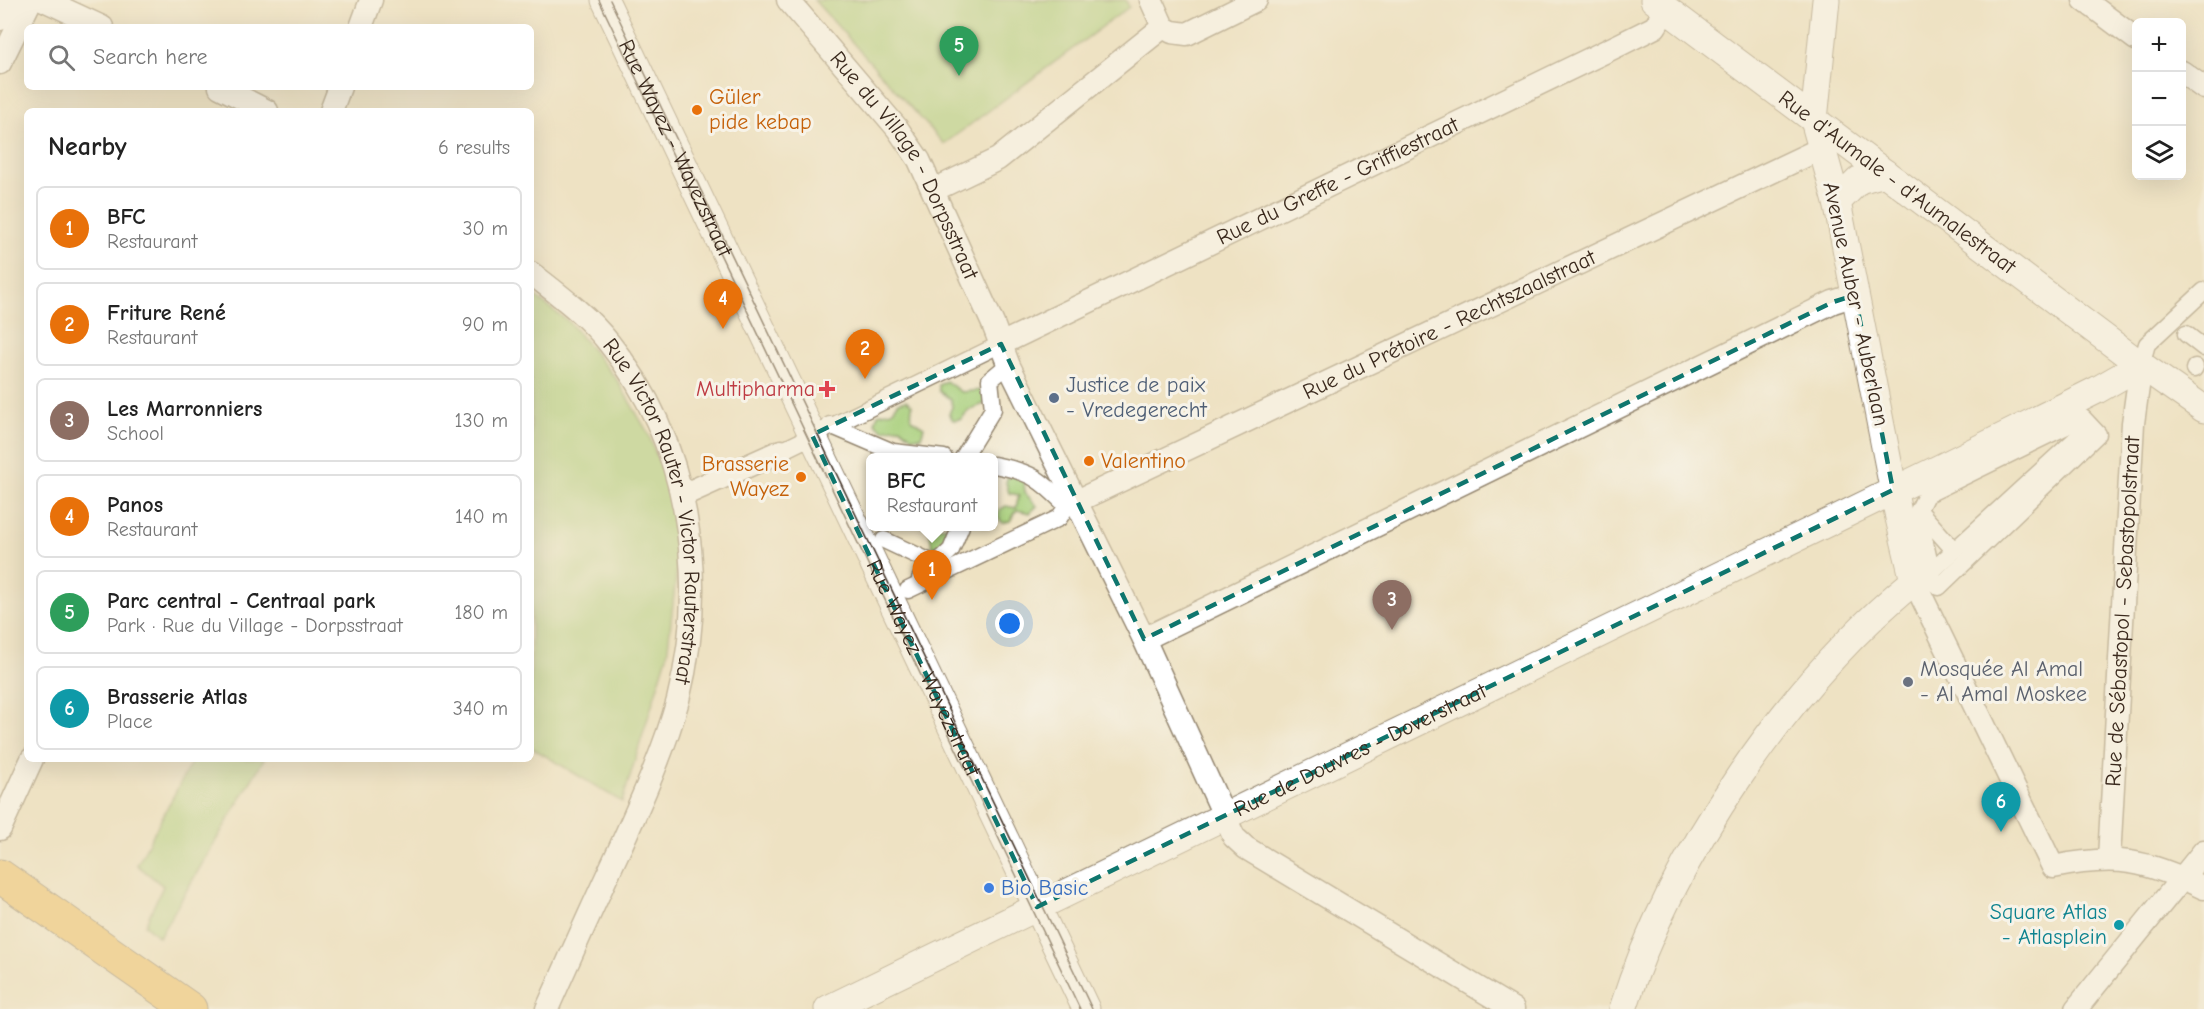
<!DOCTYPE html>
<meta charset="utf-8">
<style>
body{margin:0;font-family:"Comic Neue",sans-serif;background:#f2f2f2;color:#222}
.controls{position:absolute;right:18px;top:18px;display:grid;overflow:hidden;border-radius:9px;box-shadow:0 6px 24px #0002}
.controls button{width:54px;height:54px;display:grid;place-items:center;padding:0;border:0;border-bottom:2px solid #e0e0e0;background:#fff;color:#222;font:30px sans-serif}
.you{position:absolute;left:1010px;top:624px;width:21px;height:21px;margin:-15px;border:4px solid #fff;border-radius:50%;background:#1a73e8;box-shadow:0 0 0 9px #1a73e833}
.badge{display:grid;place-items:center;width:39px;height:39px;border-radius:50%;background:#0b8043;color:#fff;font-size:20px;font-weight:700}
.pin{position:absolute;translate:-50% -50px;filter:drop-shadow(0 2px 3px #0008)}
.pin::after{content:'';position:absolute;top:32px;width:21px;height:18px;background:inherit;clip-path:polygon(0 0,100% 0,50% 100%)}
.popup{position:absolute;left:866px;top:453px;width:132px;height:78px;box-sizing:border-box;display:grid;place-content:center;border-radius:9px;background:#fff;filter:drop-shadow(0 2px 4px #0005);font-size:20px;white-space:nowrap;color:#767676}
.popup b{font-size:22px;color:#222}
.popup::after{content:'';position:absolute;left:50%;top:100%;margin-left:-12px;border:12px solid transparent;border-top-color:#fff}
.list{margin:0;padding:0;list-style:none}
h2{display:flex;justify-content:space-between;align-items:center;height:78px;margin:0;padding:0 24px;font-size:26px}
h2 small{font-size:20px;font-weight:400;color:#767676}
.list li{display:grid;grid-template-columns:39px 1fr auto;gap:18px;align-items:center;box-sizing:border-box;height:84px;margin:0 12px 12px;padding:0 12px;border:2px solid #e0e0e0;border-radius:9px}
.list b{display:block;font-size:22px;white-space:nowrap}
.list p{margin:0;font-size:20px;white-space:nowrap;color:#767676}
.list em{font-size:20px;font-style:normal;color:#767676}
.icon{flex:none;width:33px;height:33px;fill:none;stroke:currentColor;stroke-width:2;stroke-linecap:round;stroke-linejoin:round}
.map{position:relative;flex:none;width:2204px;height:1009px;overflow:hidden}
.search{position:absolute;background:#fff;box-shadow:0 6px 24px #0002;left:24px;top:24px;width:510px;height:66px;display:flex;align-items:center;gap:15px;box-sizing:border-box;padding:0 21px;border-radius:9px;color:#767676;font-size:22px}
.panel{position:absolute;background:#fff;box-shadow:0 6px 24px #0002;left:24px;top:108px;width:510px;height:654px;border-radius:9px}
.map>svg:first-child{display:block}
.green{fill:#a7cf7a;stroke:#717c4c;stroke-width:1.5}
.lines{fill:none;stroke-linecap:round;stroke-linejoin:round}
.pedestrian-casing{stroke:#948670;stroke-width:19}
.minor-casing{stroke:#948670;stroke-width:25}
.tertiary-casing{stroke:#948670;stroke-width:29}
.primary-casing{stroke:#948670;stroke-width:35}
.pedestrian{stroke:#fff;stroke-width:16}
.minor{stroke:#fff;stroke-width:22}
.tertiary{stroke:#fff;stroke-width:27}
.primary{stroke:#f2c36a;stroke-width:33}
.tram{stroke:#3b2a1e;stroke-width:1.5}
.marked{fill:none;stroke:#0f766e;stroke-width:4.5;stroke-dasharray:12 8;stroke-linejoin:round}
.food-dot{fill:#e8710a;stroke:#f7f3e8;stroke-width:2}
.health-dot{fill:#e0444e;stroke:#f7f3e8;stroke-width:2}
.service-dot{fill:#5c6f8a;stroke:#f7f3e8;stroke-width:2}
.worship-dot{fill:#6b7280;stroke:#f7f3e8;stroke-width:2}
.shop-dot{fill:#3f7fe0;stroke:#f7f3e8;stroke-width:2}
.culture-dot{fill:#0f9aa8;stroke:#f7f3e8;stroke-width:2}
.labels{text-anchor:middle;dominant-baseline:central;stroke-width:6;stroke-linejoin:round;paint-order:stroke}
.food-label{font-size:22px;fill:#c56008;stroke:#f7f3e8;text-anchor:start}
.street-label{font-size:22px;fill:#3b2a1e;stroke:#f7f3e8}
.service-label{font-size:22px;fill:#4e5e75;stroke:#f7f3e8;text-anchor:start}
.health-label{font-size:22px;fill:#be3a42;stroke:#f7f3e8;text-anchor:end}
.worship-label{font-size:22px;fill:#5b616d;stroke:#f7f3e8;text-anchor:start}
.shop-label{font-size:22px;fill:#366cbe;stroke:#f7f3e8;text-anchor:start}
.culture-label{font-size:22px;fill:#0d838f;stroke:#f7f3e8;text-anchor:end}
</style>
<div class="map">
<svg width="2204" height="1009" viewBox="0 0 2204 1009">
<rect width="100%" height="100%" fill="#f7f3e8"/>
<filter id="ink" filterUnits="userSpaceOnUse"><feTurbulence type="fractalNoise" baseFrequency=".0167" numOctaves="2"/><feDisplacementMap in="SourceGraphic" scale="12" xChannelSelector="R" yChannelSelector="G"/><feConvolveMatrix kernelMatrix="1 2 1 2 8 2 1 2 1" color-interpolation-filters="sRGB"/></filter>
<filter id="wash" filterUnits="userSpaceOnUse"><feTurbulence type="fractalNoise" baseFrequency=".008" numOctaves="4" result="noise"/><feDisplacementMap in="SourceGraphic" scale="24" xChannelSelector="R" yChannelSelector="G"/><feGaussianBlur stdDeviation="1.35" result="paint"/><feColorMatrix in="noise" values="0 0 0 0 0 0 0 0 0 0 0 0 0 0 0 0 0 1.4 0 .05"/><feComposite in="paint" operator="in"/></filter>
<g filter="url(#wash)">
<rect width="100%" height="100%" fill="#eee2c3"/>
<!-- green -->
<g class="green">
<path d="M 814,0 L 1126,0 L 1129,7 L 944,144 Z"/>
<path d="M 531,294 L 569,322 L 617,380 L 648,433 L 672,497 L 678,559 L 667,656 L 622,802 L 531,747 Z"/>
<path d="M 946,381 L 961,392 L 984,390 L 986,403 L 969,410 L 961,419 L 953,420 L 949,414 L 952,407 L 951,400 L 939,391 L 939,385 Z"/>
<path d="M 906,400 L 912,405 L 911,419 L 924,427 L 921,437 L 912,437 L 900,427 L 883,430 L 875,423 L 878,414 L 892,411 L 899,402 Z"/>
<path d="M 1011,475 L 1024,481 L 1025,493 L 1037,506 L 1030,513 L 1017,510 L 1010,521 L 1003,523 L 998,518 L 999,510 L 1006,506 L 1016,508 L 1019,495 L 1009,493 L 1006,483 L 1007,478 Z"/>
<path d="M 929,527 L 951,527 L 949,541 L 939,551 L 932,546 Z"/>
<path d="M 193,759 L 264,759 L 159,937 L 145,925 L 163,886 L 137,865 Z"/>
</g>
</g>
<g filter="url(#ink)">
<g class="lines">
<defs>
<g id="pedestrian">
<path d="M 2186,334 L 2204,348"/>
<path d="M 2141,365 L 2147,344 L 2204,291"/>
<path d="M 2194,369 L 2195,367"/>
<path d="M 2083,418 L 2098,434 L 1939,587 L 1934,583 L 1918,511 L 1926,495 Z"/>
<path d="M 830,425 L 893,452 L 944,458"/>
<path d="M 781,451 L 1001,344"/>
<path d="M 963,458 L 993,409 L 990,380 L 1002,370"/>
<path d="M 1922,514 L 1954,550"/>
<path d="M 884,540 L 935,564"/>
<path d="M 1932,571 L 2090,426"/>
<path d="M 920,579 L 951,550 L 961,526"/>
<path d="M 908,590 L 1059,518 L 1067,506 C 1040,479 1032,472 994,465"/>
</g>
<g id="minor">
<path d="M 44,0 L 102,27"/>
<path id="s1" d="M 788,0 L 897,128 L 919,160 L 993,324 L 1009,366 L 1144,639 L 1234,837 L 1246,848 L 1513,1009"/>
<path d="M 1151,0 L 1163,27"/>
<path d="M 2084,0 L 2136,39"/>
<path d="M 0,19 L 10,0"/>
<path d="M 361,27 L 371,0"/>
<path d="M 1163,27 L 1172,32 L 1187,34 L 1256,0"/>
<path d="M 0,63 L 31,0"/>
<path d="M 2182,72 L 2204,88"/>
<path d="M 220,87 L 267,111"/>
<path d="M 331,111 L 340,87"/>
<path d="M 934,190 L 998,159 L 1163,27"/>
<path id="s2" d="M 531,273 C 558,294 588,316 609,343 C 689,442 709,578 678,700 C 664,751 642,799 620,848 C 595,901 571,955 547,1009"/>
<path id="s3" d="M 1001,344 L 1621,44 L 1655,27 L 1666,9"/>
<path d="M 683,495 L 781,451"/>
<path id="s4" d="M 1075,502 L 1822,148"/>
<path d="M 1914,581 L 2053,867 C 2117,854 2146,860 2204,888"/>
<path d="M 1144,639 L 1833,302 L 1855,295"/>
<path d="M 0,829 L 32,759"/>
<path id="s5" d="M 2109,859 L 2133,423 L 2141,365"/>
<path d="M 2076,1009 L 2204,851"/>
</g>
<g id="tertiary">
<path id="s6" d="M 605,0 L 1086,1009"/>
<path id="s7" d="M 1654,0 L 2141,365 L 2204,409"/>
<path d="M 1837,202 L 1859,180 L 1885,173"/>
<path id="s8" d="M 828,1009 L 1930,473 L 2097,390 L 2141,365"/>
<path d="M 1623,1009 C 1671,856 1790,682 1914,581 L 1899,518 L 1837,202 L 1814,120 L 1826,0"/>
</g>
<path id="primary" d="M 0,876 L 190,1009"/>
</defs>
<!-- pedestrian casing -->
<use href="#pedestrian" class="pedestrian-casing"/>
<!-- minor casing -->
<use href="#minor" class="minor-casing"/>
<!-- tertiary casing -->
<use href="#tertiary" class="tertiary-casing"/>
<!-- primary casing -->
<use href="#primary" class="primary-casing"/>
<!-- pedestrian -->
<use href="#pedestrian" class="pedestrian"/>
<!-- minor -->
<use href="#minor" class="minor"/>
<!-- tertiary -->
<use href="#tertiary" class="tertiary"/>
<!-- primary -->
<use href="#primary" class="primary"/>
<!-- tram -->
<g class="tram">
<path d="M 599,0 L 1080,1009"/>
<path d="M 610,0 L 1092,1009"/>
</g>
</g>
</g>
<!-- marked area -->
<path d="M0 0H2204V1009H0ZM 1855,295 L 1893,490 L 1037,907 L 812,435 L 1001,344 L 1144,639 L 1833,302 Z" fill="#eee2c3" fill-opacity=".55" fill-rule="evenodd"/>
<path class="marked" d="M 1855,295 L 1893,490 L 1037,907 L 812,435 L 1001,344 L 1144,639 L 1833,302 Z"/>
<!-- markers -->
<g class="food-dot">
<circle cx="697" cy="110" r="6"/>
<circle cx="1089" cy="461" r="6"/>
<circle cx="801" cy="477" r="6"/>
</g>
<path class="health-dot" d="M824 380h6v6h6v6h-6v6h-6v-6h-6v-6h6z"/>
<circle class="service-dot" cx="1054" cy="398" r="6"/>
<circle class="worship-dot" cx="1908" cy="682" r="6"/>
<circle class="shop-dot" cx="989" cy="888" r="6"/>
<circle class="culture-dot" cx="2119" cy="925" r="6"/>
<g class="labels">
<!-- food labels -->
<g class="food-label">
<text x="709" y="97">Güler<tspan x="709" dy="25">pide kebap</tspan></text>
<text x="1101" y="461">Valentino</text>
<text x="789" y="464" text-anchor="end">Brasserie<tspan x="789" dy="25">Wayez</tspan></text>
</g>
<!-- street labels -->
<g class="street-label">
<text stroke="none"><textPath href="#s6" startOffset="164">Rue Wayez - Wayezstraat</textPath></text>
<text stroke="none"><textPath href="#s1" startOffset="204">Rue du Village - Dorpsstraat</textPath></text>
<text stroke="none"><textPath href="#s3" startOffset="374">Rue du Greffe - Griffiestraat</textPath></text>
<text stroke="none"><textPath href="#s7" startOffset="304">Rue d'Aumale - d'Aumalestraat</textPath></text>
<text transform="translate(1856 304) rotate(78)">Avenue Auber - Auberlaan</text>
<text stroke="none"><textPath href="#s4" startOffset="414">Rue du Prétoire - Rechtszaalstraat</textPath></text>
<text stroke="none"><textPath href="#s2" startOffset="284">Rue Victor Rauter - Victor Rauterstraat</textPath></text>
<text stroke="none"><textPath href="#s5" startOffset="248">Rue de Sébastopol - Sebastopolstraat</textPath></text>
<text stroke="none"><textPath href="#s6" startOffset="740">Rue Wayez - Wayezstraat</textPath></text>
<text stroke="none"><textPath href="#s8" startOffset="592">Rue de Douvres - Doverstraat</textPath></text>
</g>
<!-- service labels -->
<g class="service-label">
<text x="1066" y="385">Justice de paix<tspan x="1066" dy="25">- Vredegerecht</tspan></text>
</g>
<!-- health labels -->
<g class="health-label">
<text x="815" y="389">Multipharma</text>
</g>
<!-- worship labels -->
<g class="worship-label">
<text x="1920" y="669">Mosquée Al Amal<tspan x="1920" dy="25">- Al Amal Moskee</tspan></text>
</g>
<!-- shop labels -->
<g class="shop-label">
<text x="1001" y="888">Bio Basic</text>
</g>
<!-- culture labels -->
<g class="culture-label">
<text x="2107" y="912">Square Atlas<tspan x="2107" dy="25">- Atlasplein</tspan></text>
</g>
</g>
</svg>
<div class="controls">
<button>+</button>
<button>−</button>
<button><svg class="icon" aria-label="layers" viewBox="0 0 24 24"><path d="M12 4l9 5-9 5-9-5zM3 14l9 5 9-5"/></svg></button>
</div>
<div class="you"></div>
<div class="pin badge" style="left:932px;top:600px;background:#e8710a">1</div>
<div class="popup"><b>BFC</b>Restaurant</div>
<div class="pin badge" style="left:865px;top:379px;background:#e8710a">2</div>
<div class="pin badge" style="left:1392px;top:630px;background:#8d6e63">3</div>
<div class="pin badge" style="left:723px;top:329px;background:#e8710a">4</div>
<div class="pin badge" style="left:959px;top:76px;background:#2e9e5b">5</div>
<div class="pin badge" style="left:2001px;top:832px;background:#0f9aa8">6</div>
<div class="search"><svg class="icon" aria-label="search" viewBox="0 0 24 24"><circle cx="10" cy="10" r="6"/><path d="M15 15l6 6"/></svg>Search here</div>
<section class="panel">
<h2>Nearby<small>6 results</small></h2>
<ul class="list">
<li><span class="badge" style="background:#e8710a">1</span><div><b>BFC</b><p>Restaurant</p></div><em>30 m</em></li>
<li><span class="badge" style="background:#e8710a">2</span><div><b>Friture René</b><p>Restaurant</p></div><em>90 m</em></li>
<li><span class="badge" style="background:#8d6e63">3</span><div><b>Les Marronniers</b><p>School</p></div><em>130 m</em></li>
<li><span class="badge" style="background:#e8710a">4</span><div><b>Panos</b><p>Restaurant</p></div><em>140 m</em></li>
<li><span class="badge" style="background:#2e9e5b">5</span><div><b>Parc central - Centraal park</b><p>Park · Rue du Village - Dorpsstraat</p></div><em>180 m</em></li>
<li><span class="badge" style="background:#0f9aa8">6</span><div><b>Brasserie Atlas</b><p>Place</p></div><em>340 m</em></li>
</ul>
</section>
</div>
